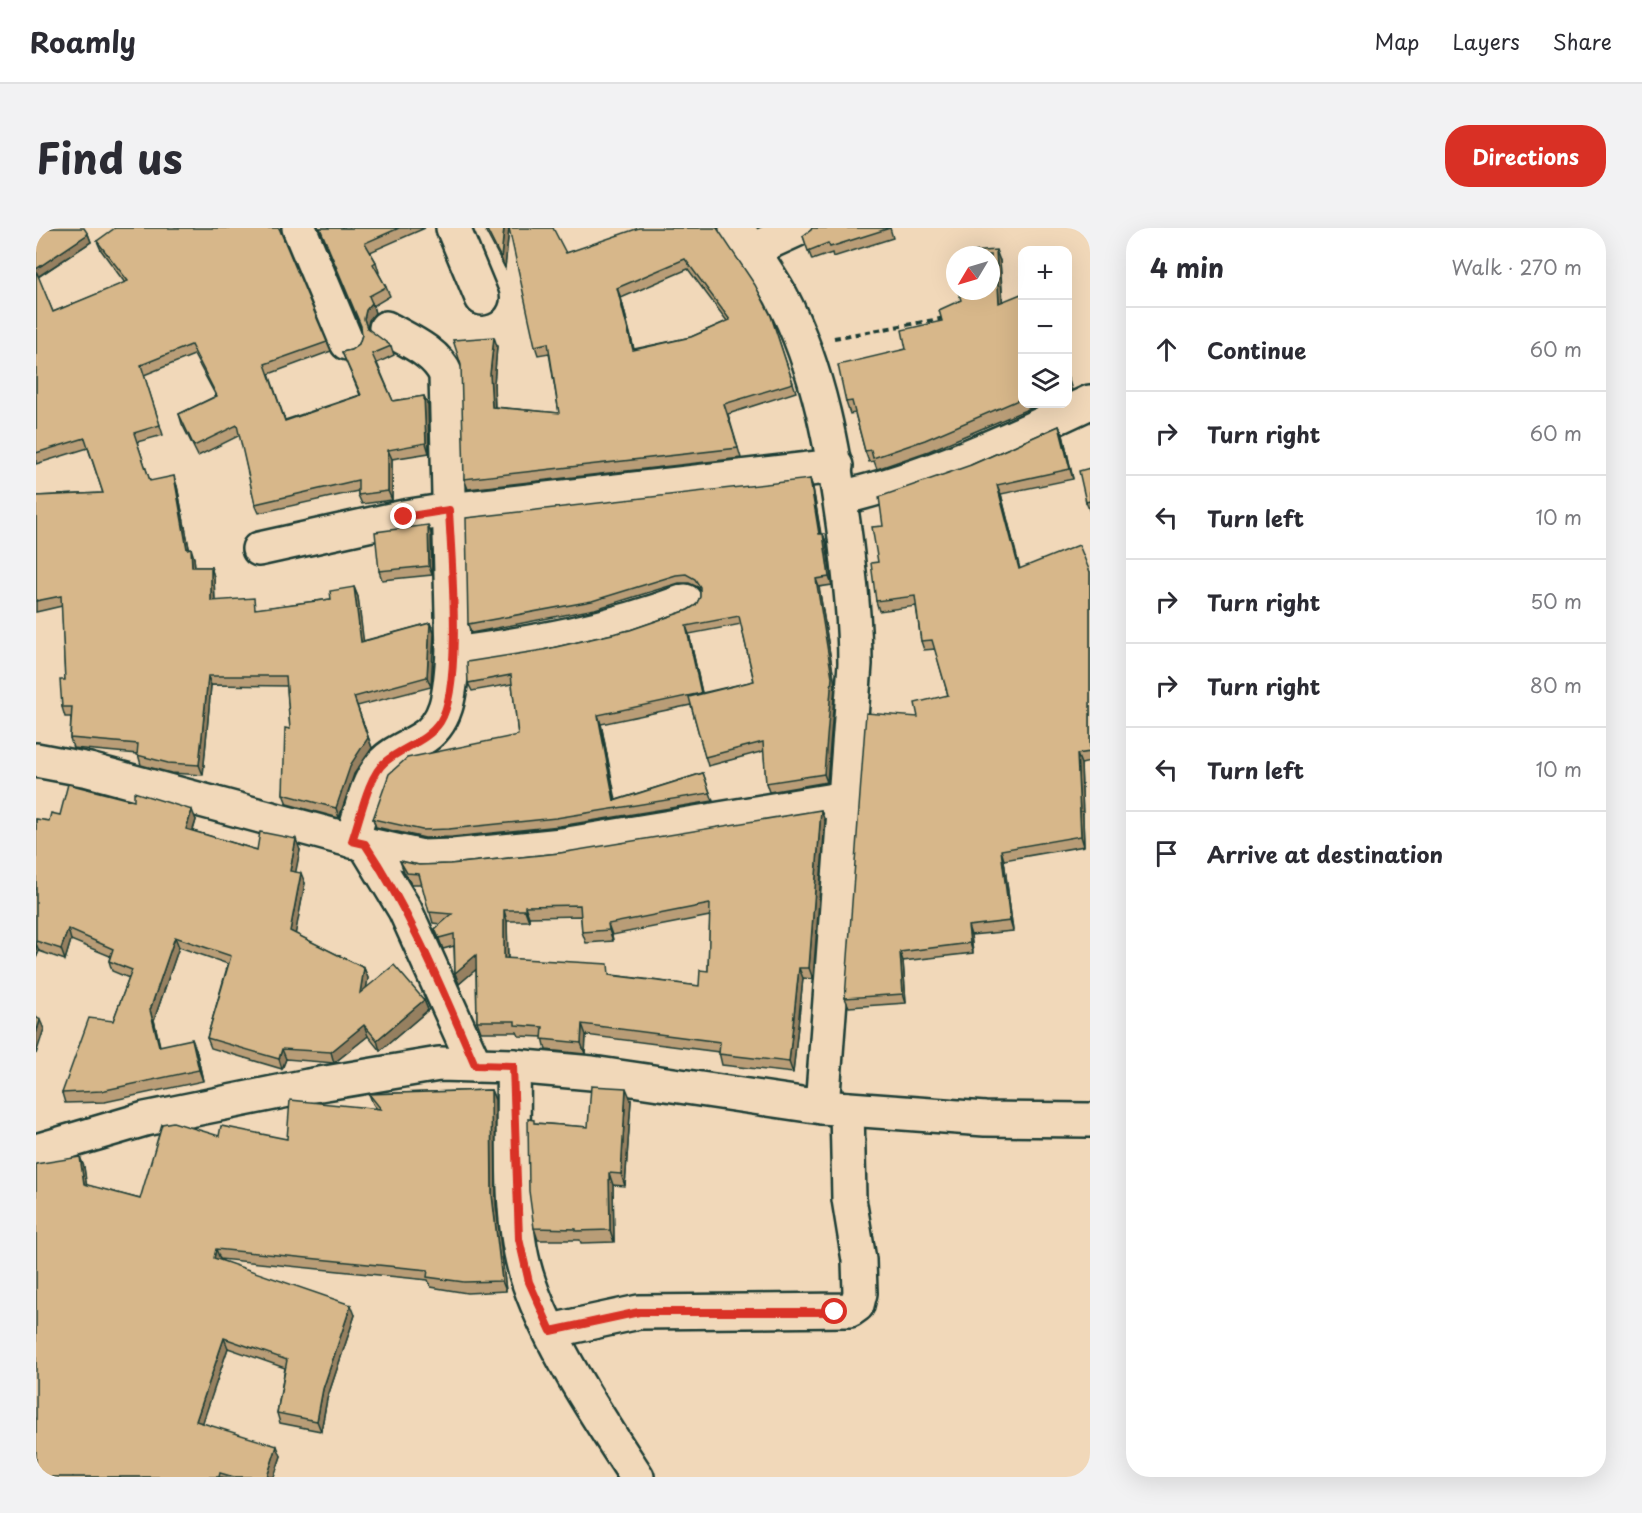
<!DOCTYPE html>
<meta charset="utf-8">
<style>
body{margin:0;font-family:"Playpen Sans",sans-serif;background:#f2f2f3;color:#2b2b33}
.controls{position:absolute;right:18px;top:18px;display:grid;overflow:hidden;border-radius:12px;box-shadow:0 6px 24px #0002}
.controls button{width:54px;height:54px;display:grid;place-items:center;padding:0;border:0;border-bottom:2px solid #e1e1e2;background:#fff;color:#2b2b33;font:30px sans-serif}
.compass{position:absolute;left:910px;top:18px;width:54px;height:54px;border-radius:50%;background:#fff;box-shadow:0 6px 24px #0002;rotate:232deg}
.stop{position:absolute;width:18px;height:18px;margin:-14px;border:4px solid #d93025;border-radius:50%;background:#fff}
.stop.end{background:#d93025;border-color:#fff;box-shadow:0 2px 6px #0008}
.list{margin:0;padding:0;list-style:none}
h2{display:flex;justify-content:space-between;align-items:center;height:78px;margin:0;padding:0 24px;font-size:26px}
h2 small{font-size:20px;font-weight:400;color:#7c7c81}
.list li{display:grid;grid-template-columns:39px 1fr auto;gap:18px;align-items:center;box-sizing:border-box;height:84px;padding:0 24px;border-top:2px solid #e1e1e2}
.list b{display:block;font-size:22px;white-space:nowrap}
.list em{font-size:20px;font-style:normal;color:#7c7c81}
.icon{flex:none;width:33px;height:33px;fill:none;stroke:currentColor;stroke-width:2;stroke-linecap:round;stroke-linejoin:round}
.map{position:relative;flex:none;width:1054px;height:1249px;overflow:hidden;border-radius:24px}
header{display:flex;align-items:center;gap:36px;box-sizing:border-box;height:84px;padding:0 30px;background:#fff;border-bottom:2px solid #e1e1e2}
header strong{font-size:28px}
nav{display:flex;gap:33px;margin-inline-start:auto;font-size:21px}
.intro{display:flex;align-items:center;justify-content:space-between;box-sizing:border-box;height:144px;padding:0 36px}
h1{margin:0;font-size:42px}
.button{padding:15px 27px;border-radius:24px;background:#d93025;color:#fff;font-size:21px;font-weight:700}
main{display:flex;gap:36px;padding:0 36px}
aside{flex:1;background:#fff;border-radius:24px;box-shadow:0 6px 24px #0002}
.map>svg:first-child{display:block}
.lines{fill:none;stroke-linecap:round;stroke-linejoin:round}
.minor-casing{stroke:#1f3d34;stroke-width:38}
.path{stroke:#1f3d34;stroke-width:4;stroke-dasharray:6 4.5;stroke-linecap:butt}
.minor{stroke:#f1d8b9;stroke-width:33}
.wall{fill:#b99d77;stroke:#1f3d34;stroke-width:1.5;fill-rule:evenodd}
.shaded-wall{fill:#968061;stroke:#1f3d34;stroke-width:1.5}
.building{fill:#d7b78a;stroke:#1f3d34;stroke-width:1.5;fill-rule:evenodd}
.route{stroke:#d93025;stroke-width:8}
</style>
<header>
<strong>Roamly</strong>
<nav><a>Map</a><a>Layers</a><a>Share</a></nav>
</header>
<div class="intro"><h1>Find us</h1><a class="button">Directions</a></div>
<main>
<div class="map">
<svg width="1054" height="1249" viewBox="0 0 1054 1249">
<rect width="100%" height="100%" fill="#f1d8b9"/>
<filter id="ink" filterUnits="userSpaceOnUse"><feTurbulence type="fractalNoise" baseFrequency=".0167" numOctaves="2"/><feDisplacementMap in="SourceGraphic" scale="12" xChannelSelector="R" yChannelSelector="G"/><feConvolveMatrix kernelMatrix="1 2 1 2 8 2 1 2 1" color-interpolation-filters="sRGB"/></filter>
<g filter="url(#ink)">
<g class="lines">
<defs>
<g id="minor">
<path d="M 263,0 L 311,115"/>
<path d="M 417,0 L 446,70"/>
<path d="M 700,0 C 716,22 732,45 745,68 C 784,142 798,227 809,309 C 814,351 819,393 819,436 L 786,879"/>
<path d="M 716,22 L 764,0"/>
<path d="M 804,270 C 891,250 973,212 1054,174"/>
<path d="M 223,321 L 368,289 L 413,282 L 800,238"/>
<path d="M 417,426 C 499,415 572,402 649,373"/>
<path d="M 0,532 L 53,542 L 329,616 L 387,629 L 417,628 L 526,617 L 810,570"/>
<path d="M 316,613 C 324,589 329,556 346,536 C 356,525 372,519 385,511 C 415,494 414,456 417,426 L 410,147 C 401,124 371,112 350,100"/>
<path d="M 329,616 L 369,682 L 439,837"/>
<path d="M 477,838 C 479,903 471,993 493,1055 C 515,1119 564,1192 601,1249"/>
<path d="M 0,923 L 109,891 L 272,858 L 403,836 L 477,838 L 556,845 L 786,879 L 949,891 L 1054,892"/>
<path d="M 515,1103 L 603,1084 L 814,1082 L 821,1077 L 824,1065 L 823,1032 L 813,971 L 811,881"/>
</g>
</defs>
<!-- minor casing -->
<use href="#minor" class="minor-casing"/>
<!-- path -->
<path class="path" d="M 798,110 L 909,90"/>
<!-- minor -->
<use href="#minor" class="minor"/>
</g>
<!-- wall -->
<g class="wall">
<path d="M 0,0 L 52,6 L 55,14 L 2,49 L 17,84 L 89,55 L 65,22 L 61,13 L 245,5 L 295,123 L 233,146 L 249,192 L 324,167 L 306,124 L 315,122 L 323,116 L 326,107 L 325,100 L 283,0 L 389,0 L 334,24 L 340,34 L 343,44 L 342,44 L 350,59 L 354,68 L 337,78 L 339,85 L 333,92 L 331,101 L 355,118 L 358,127 L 341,135 L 357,173 L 388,168 L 392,178 L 393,225 L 356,231 L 356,272 L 326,276 L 322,267 L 322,263 L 223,285 L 219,276 L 204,207 L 162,228 L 146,196 L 143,186 L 180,168 L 158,127 L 108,147 L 127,207 L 101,214 L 114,253 L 141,258 L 153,320 L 158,330 L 159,339 L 175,339 L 178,349 L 179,373 L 222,381 L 295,371 L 318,359 L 322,369 L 327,413 L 394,395 L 398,405 L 395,459 L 321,478 L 336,520 L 318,546 L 303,590 L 251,576 L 247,566 L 254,501 L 251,458 L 175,457 L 167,547 L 135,545 L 105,537 L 102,526 L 37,520 L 34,510 L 35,489 L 29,489 L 26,479 L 29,452 L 26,378 L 0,384 L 0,268 L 67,265 L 52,220 L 0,236 Z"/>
<path d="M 448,0 L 473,0 L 469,40 Z"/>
<path d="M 854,0 L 857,10 L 797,29 L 796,25 L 776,32 L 767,8 L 775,2 Z"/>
<path d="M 681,1 L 735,88 L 760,164 L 692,186 L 705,230 L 432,261 L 428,251 L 461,118 L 458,156 L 459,179 L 523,185 L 513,125 L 502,127 L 499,118 L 530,25 ZM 652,41 L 691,93 L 655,109 L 598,121 L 585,70 Z"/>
<path d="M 964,33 L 967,74 L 987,70 L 987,176 L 1004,176 L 893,223 L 841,241 L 838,233 L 833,234 L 829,223 L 819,185 L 814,186 L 810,174 L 870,121 L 906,93 Z"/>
<path d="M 1032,149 L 1036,162 L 1032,164 Z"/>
<path d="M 1023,198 L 1027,207 L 1037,251 L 965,266 L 984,341 L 1054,344 L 1054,534 L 1045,536 L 1048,618 L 968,632 L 977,703 L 935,707 L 937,725 L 867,733 L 870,775 L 813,779 L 809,770 L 882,489 L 912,467 L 899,421 L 888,422 L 885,413 L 880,378 L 843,383 L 840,373 L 842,334 L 935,237 Z"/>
<path d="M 1054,240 L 1054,284 L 1050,274 Z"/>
<path d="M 774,251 L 777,260 L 785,306 L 787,306 L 790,314 L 796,357 L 783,359 L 799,457 L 791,554 L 733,564 L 730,555 L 728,523 L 672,538 L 655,477 L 565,496 L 580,572 L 667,545 L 677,573 L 524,598 L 416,609 L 389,610 L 340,599 L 337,591 L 482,507 L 476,456 L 436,463 L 432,455 L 507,422 L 594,402 L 652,382 L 660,377 L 664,369 L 664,363 L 662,359 L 653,355 L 643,355 L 559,381 L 435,405 L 432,396 ZM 705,396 L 718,453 L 666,465 L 653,406 Z"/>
<path d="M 395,306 L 396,347 L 346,352 L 343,343 Z"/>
<path d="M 24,587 L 160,592 L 157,603 L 221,622 L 264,622 L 259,644 L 269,655 L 259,706 L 328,740 L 332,750 L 330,760 L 388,772 L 392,782 L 344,823 L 332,808 L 298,835 L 250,831 L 246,841 L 175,820 L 171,810 L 192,736 L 143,719 L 118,792 L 124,818 L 160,821 L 167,853 L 69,874 L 29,875 L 26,865 L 77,793 L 93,750 L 76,743 L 73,733 L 74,728 L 35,712 L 29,732 L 3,723 L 0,730 L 0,591 L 13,593 Z"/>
<path d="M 789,593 L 777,751 L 767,750 L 757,845 L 686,837 L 683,824 L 550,807 L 549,826 L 510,822 L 507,809 L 483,808 L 481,804 L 445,804 L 441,793 L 440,741 L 423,756 L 419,745 L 418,718 L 407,721 L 399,701 L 405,696 L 397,695 L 386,656 L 375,656 L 368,644 L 364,633 L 383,637 L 414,636 L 524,625 ZM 545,688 L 546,704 L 550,715 L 577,713 L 576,707 L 674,688 L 672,743 L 663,758 L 576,747 L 472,731 L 471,693 L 493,693 L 493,689 Z"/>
<path d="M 455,862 L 459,872 L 460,977 L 470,1063 L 431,1065 L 395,1059 L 392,1052 L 184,1031 L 184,1032 L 319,1087 L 291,1171 L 285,1203 L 244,1195 L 241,1185 L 249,1140 L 192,1120 L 166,1195 L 245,1228 L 238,1249 L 0,1249 L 44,929 L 48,939 L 50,957 L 104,971 L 183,908 L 251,911 L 340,880 L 337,876 L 333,866 Z"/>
<path d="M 595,872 L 589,958 L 577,957 L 578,1014 L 545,1015 L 544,1012 L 502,1012 L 498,1000 L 499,895 L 552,899 Z"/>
</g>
<!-- shaded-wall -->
<g class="shaded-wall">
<path d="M 468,0 L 473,0 L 469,40 L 465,30 Z"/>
<path d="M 52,6 L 55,14 L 0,50 L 0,41 Z"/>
<path d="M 960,22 L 964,33 L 967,86 L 963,75 Z"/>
<path d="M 581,60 L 585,70 L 600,131 L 597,122 Z"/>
<path d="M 336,75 L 339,85 L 333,92 L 331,101 L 328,91 L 330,82 Z"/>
<path d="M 458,109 L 461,118 L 458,156 L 459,189 L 456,179 L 454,146 Z"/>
<path d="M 388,168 L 392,178 L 393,225 L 390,215 Z"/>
<path d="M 1023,198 L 1027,207 L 1037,251 L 1034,241 Z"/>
<path d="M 352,222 L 356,231 L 356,272 L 352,263 Z"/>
<path d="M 138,248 L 141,258 L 155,330 L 151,321 Z"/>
<path d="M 774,251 L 777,260 L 786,315 L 783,306 Z"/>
<path d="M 961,257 L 965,266 L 986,351 L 983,341 Z"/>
<path d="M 392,297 L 395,306 L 396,347 L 393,338 Z"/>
<path d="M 787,306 L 790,314 L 796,357 L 793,349 Z"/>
<path d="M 155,320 L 158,330 L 160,349 L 156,339 Z"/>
<path d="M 175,339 L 178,349 L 179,383 L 175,373 Z"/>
<path d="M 780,351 L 783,359 L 799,457 L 791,554 L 788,546 Z"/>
<path d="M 318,359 L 322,369 L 329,424 L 325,414 Z"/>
<path d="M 394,395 L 398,405 L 395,459 L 391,449 Z"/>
<path d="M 650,398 L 653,406 L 668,474 L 665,465 Z"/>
<path d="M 172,448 L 175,457 L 167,547 L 163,537 Z"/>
<path d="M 318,469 L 336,520 L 318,546 L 303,590 L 300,580 Z"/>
<path d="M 562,487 L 565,496 L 581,581 L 578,573 Z"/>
<path d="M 1041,526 L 1045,536 L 1048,618 L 1045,608 Z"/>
<path d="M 156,582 L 160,592 L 154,611 L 150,601 Z"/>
<path d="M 785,582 L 789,593 L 777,751 L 773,740 Z"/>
<path d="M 260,611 L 264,622 L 258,653 L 254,643 Z"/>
<path d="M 965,622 L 968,632 L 977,703 L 974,693 Z"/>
<path d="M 265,645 L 269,655 L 258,713 L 254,703 Z"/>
<path d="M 489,678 L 493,689 L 493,693 L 489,682 Z"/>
<path d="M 468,682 L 471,693 L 472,741 L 468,730 Z"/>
<path d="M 572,696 L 576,707 L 577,713 L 573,702 Z"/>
<path d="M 932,698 L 935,707 L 937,725 L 934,715 Z"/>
<path d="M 32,701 L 35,712 L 29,732 L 25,721 Z"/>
<path d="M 139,709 L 143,719 L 118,792 L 126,829 L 123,818 L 114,782 Z"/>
<path d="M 0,715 L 3,723 L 0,730 Z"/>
<path d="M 864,724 L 867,733 L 870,775 L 867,766 Z"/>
<path d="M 440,727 L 444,738 L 423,756 L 419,745 Z"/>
<path d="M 328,740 L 332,750 L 328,775 L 324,765 Z"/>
<path d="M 763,740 L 767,750 L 757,845 L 753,834 Z"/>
<path d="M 388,772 L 392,782 L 344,823 L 341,812 Z"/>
<path d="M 4,792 L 8,801 L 0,826 L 0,806 Z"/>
<path d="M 546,796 L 550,807 L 549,826 L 545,815 Z"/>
<path d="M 328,797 L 332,808 L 298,835 L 295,824 Z"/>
<path d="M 156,811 L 160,821 L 167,853 L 163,842 Z"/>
<path d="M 246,821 L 250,831 L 246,841 L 243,831 Z"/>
<path d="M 590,860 L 595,872 L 589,958 L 585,946 Z"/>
<path d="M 455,862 L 459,872 L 460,977 L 470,1063 L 466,1053 L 456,967 Z"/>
<path d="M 44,929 L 48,939 L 52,966 L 48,956 Z"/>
<path d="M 573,945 L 577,957 L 578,1014 L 574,1002 Z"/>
<path d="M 180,1021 L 184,1031 L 182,1040 L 178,1030 Z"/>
<path d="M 315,1077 L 319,1087 L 291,1171 L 285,1203 L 281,1193 L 287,1161 Z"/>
<path d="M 188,1110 L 192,1120 L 164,1203 L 160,1193 Z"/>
<path d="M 241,1218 L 245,1228 L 238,1249 L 231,1249 Z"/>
</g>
<!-- building -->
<g class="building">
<path d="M 0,0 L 48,0 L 52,6 L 0,41 Z"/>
<path d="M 79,0 L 243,0 L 291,114 L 229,136 L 249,193 L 325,167 L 306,124 L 315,122 L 323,116 L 326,107 L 325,98 L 284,0 L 363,0 L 329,15 L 340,34 L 337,36 L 350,59 L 333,68 L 336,75 L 330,82 L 328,91 L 331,100 L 355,118 L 336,126 L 357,173 L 388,168 L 390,215 L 352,222 L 352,263 L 322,267 L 322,252 L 219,276 L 201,197 L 158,218 L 143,186 L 181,168 L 155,117 L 105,137 L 124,197 L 98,205 L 114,253 L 138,248 L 151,321 L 155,320 L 156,339 L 175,339 L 175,373 L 218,370 L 219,381 L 295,371 L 294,363 L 318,359 L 325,414 L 394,395 L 391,449 L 318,469 L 332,510 L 315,536 L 300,580 L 247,566 L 249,500 L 254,501 L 250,448 L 172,448 L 163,537 L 132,535 L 101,527 L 102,516 L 34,510 L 36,479 L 26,479 L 24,452 L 29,452 L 25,368 L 0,373 L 0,268 L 67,265 L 49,210 L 0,225 L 0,46 L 1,45 L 17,84 L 92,53 L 61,13 Z"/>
<path d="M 450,0 L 468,0 L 465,30 Z"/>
<path d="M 473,0 L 517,0 L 530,25 L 603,0 L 681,0 L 719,57 L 735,88 L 757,155 L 688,176 L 702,220 L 428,251 L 425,137 L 417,112 L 458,109 L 454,146 L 456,179 L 523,185 L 512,115 L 499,118 ZM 649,31 L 694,92 L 655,109 L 597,122 L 581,60 Z"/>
<path d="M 776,0 L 854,0 L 794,19 L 792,15 L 772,23 L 767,8 L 775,2 Z"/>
<path d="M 960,22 L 963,75 L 985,66 L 987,70 L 987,170 L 889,212 L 837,230 L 835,222 L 829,223 L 816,173 L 810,174 L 802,137 L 870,121 L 866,102 L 906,93 L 903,82 L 925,72 L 922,63 L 955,63 L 955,27 L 935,27 L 935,24 Z"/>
<path d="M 919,47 L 919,56 L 916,48 Z"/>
<path d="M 1023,198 L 1034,241 L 961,257 L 983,341 L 1043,317 L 1054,344 L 1054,524 L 1041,526 L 1045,608 L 965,622 L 974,693 L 932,698 L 934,715 L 864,724 L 867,766 L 809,770 L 830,485 L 882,489 L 879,475 L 912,467 L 896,412 L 885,413 L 879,368 L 840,373 L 835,335 L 842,334 L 836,299 L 847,298 L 843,269 L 935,237 Z"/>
<path d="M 1054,240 L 1054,273 L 1050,274 L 1043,243 Z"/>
<path d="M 774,251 L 783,306 L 787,306 L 793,349 L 780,351 L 796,449 L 788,546 L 730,555 L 727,514 L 669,529 L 653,469 L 718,453 L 703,388 L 650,398 L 665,465 L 562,487 L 578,573 L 667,545 L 674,565 L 520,590 L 413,601 L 386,602 L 337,591 L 353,546 L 371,530 L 482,507 L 475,447 L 432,455 L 431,434 L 507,422 L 594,402 L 652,382 L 660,377 L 664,369 L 664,359 L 659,351 L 650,346 L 640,347 L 556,373 L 432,396 L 430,290 Z"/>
<path d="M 392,297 L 393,338 L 343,343 L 339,304 Z"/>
<path d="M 32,556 L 98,573 L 98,564 L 156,582 L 150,601 L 221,622 L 224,604 L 260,611 L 254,643 L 265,645 L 254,703 L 328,740 L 324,765 L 358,737 L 388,772 L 341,812 L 328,797 L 295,824 L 246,821 L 243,831 L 171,810 L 195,728 L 139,709 L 114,782 L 123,818 L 156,811 L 163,842 L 65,863 L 26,865 L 53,790 L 77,793 L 96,742 L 73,733 L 77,721 L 32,701 L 25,721 L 0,713 L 0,591 L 13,593 L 15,585 L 24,587 Z"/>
<path d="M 785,582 L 773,740 L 763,740 L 753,834 L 683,826 L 684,814 L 546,796 L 545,815 L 506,811 L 507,799 L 479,797 L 479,793 L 441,793 L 440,727 L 419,745 L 418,706 L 403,710 L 399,701 L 416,686 L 393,684 L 383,646 L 371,645 L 364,633 L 383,637 L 414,636 L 524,625 ZM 674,676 L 672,743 L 664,742 L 663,758 L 573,747 L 572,736 L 468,730 L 468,682 L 489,682 L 489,678 L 544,677 L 546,704 L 573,702 L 572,696 Z"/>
<path d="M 0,789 L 4,792 L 0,806 Z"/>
<path d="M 555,858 L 590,860 L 585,946 L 573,945 L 574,1002 L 540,1003 L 540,1001 L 498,1000 L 493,963 L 492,891 L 498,892 L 498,895 L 552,899 Z"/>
<path d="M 455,862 L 456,967 L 466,1053 L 428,1054 L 391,1049 L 392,1042 L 180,1021 L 178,1030 L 315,1077 L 287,1161 L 281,1193 L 241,1185 L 251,1132 L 188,1110 L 160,1193 L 241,1218 L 231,1249 L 198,1249 L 184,1245 L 183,1249 L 0,1249 L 0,936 L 44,929 L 48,956 L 104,971 L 126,896 L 137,894 L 183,908 L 185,898 L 251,911 L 254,872 L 345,881 L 333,866 Z"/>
</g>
</g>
<g class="lines" filter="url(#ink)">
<!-- route -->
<path class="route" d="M 368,289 L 413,282 C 415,328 427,459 404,494 C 391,514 366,519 349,534 C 332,548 324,591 316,613 L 329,616 C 375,685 406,761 439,837 L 477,838 L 483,1011 L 493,1054 L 515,1103 L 603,1084 L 799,1084"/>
</g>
</svg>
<div class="controls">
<button>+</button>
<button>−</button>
<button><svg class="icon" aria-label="layers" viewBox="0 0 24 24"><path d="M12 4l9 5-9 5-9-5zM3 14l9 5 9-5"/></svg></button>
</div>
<svg class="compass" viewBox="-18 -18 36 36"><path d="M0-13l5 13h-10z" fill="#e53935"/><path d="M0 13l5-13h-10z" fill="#7c7c81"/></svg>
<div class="stop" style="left:799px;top:1084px"></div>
<div class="stop end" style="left:368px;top:289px"></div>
</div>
<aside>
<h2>4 min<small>Walk · 270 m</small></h2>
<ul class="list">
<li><svg class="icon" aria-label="ahead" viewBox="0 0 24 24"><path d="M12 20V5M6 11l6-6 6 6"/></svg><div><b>Continue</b></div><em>60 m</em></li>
<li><svg class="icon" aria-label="right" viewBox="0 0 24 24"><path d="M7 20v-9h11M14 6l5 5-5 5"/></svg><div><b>Turn right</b></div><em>60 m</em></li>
<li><svg class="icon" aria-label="left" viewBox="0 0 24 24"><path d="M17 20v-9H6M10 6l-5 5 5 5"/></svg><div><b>Turn left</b></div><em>10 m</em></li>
<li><svg class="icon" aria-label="right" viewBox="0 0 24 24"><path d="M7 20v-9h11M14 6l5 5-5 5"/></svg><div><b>Turn right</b></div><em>50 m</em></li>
<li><svg class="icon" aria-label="right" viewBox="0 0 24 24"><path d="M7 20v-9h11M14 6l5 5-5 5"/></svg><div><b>Turn right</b></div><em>80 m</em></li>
<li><svg class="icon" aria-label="left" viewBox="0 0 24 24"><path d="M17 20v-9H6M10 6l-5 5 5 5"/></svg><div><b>Turn left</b></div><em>10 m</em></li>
<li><svg class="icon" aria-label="arrive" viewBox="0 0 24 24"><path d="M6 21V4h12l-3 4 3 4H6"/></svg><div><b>Arrive at destination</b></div></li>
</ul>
</aside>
</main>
